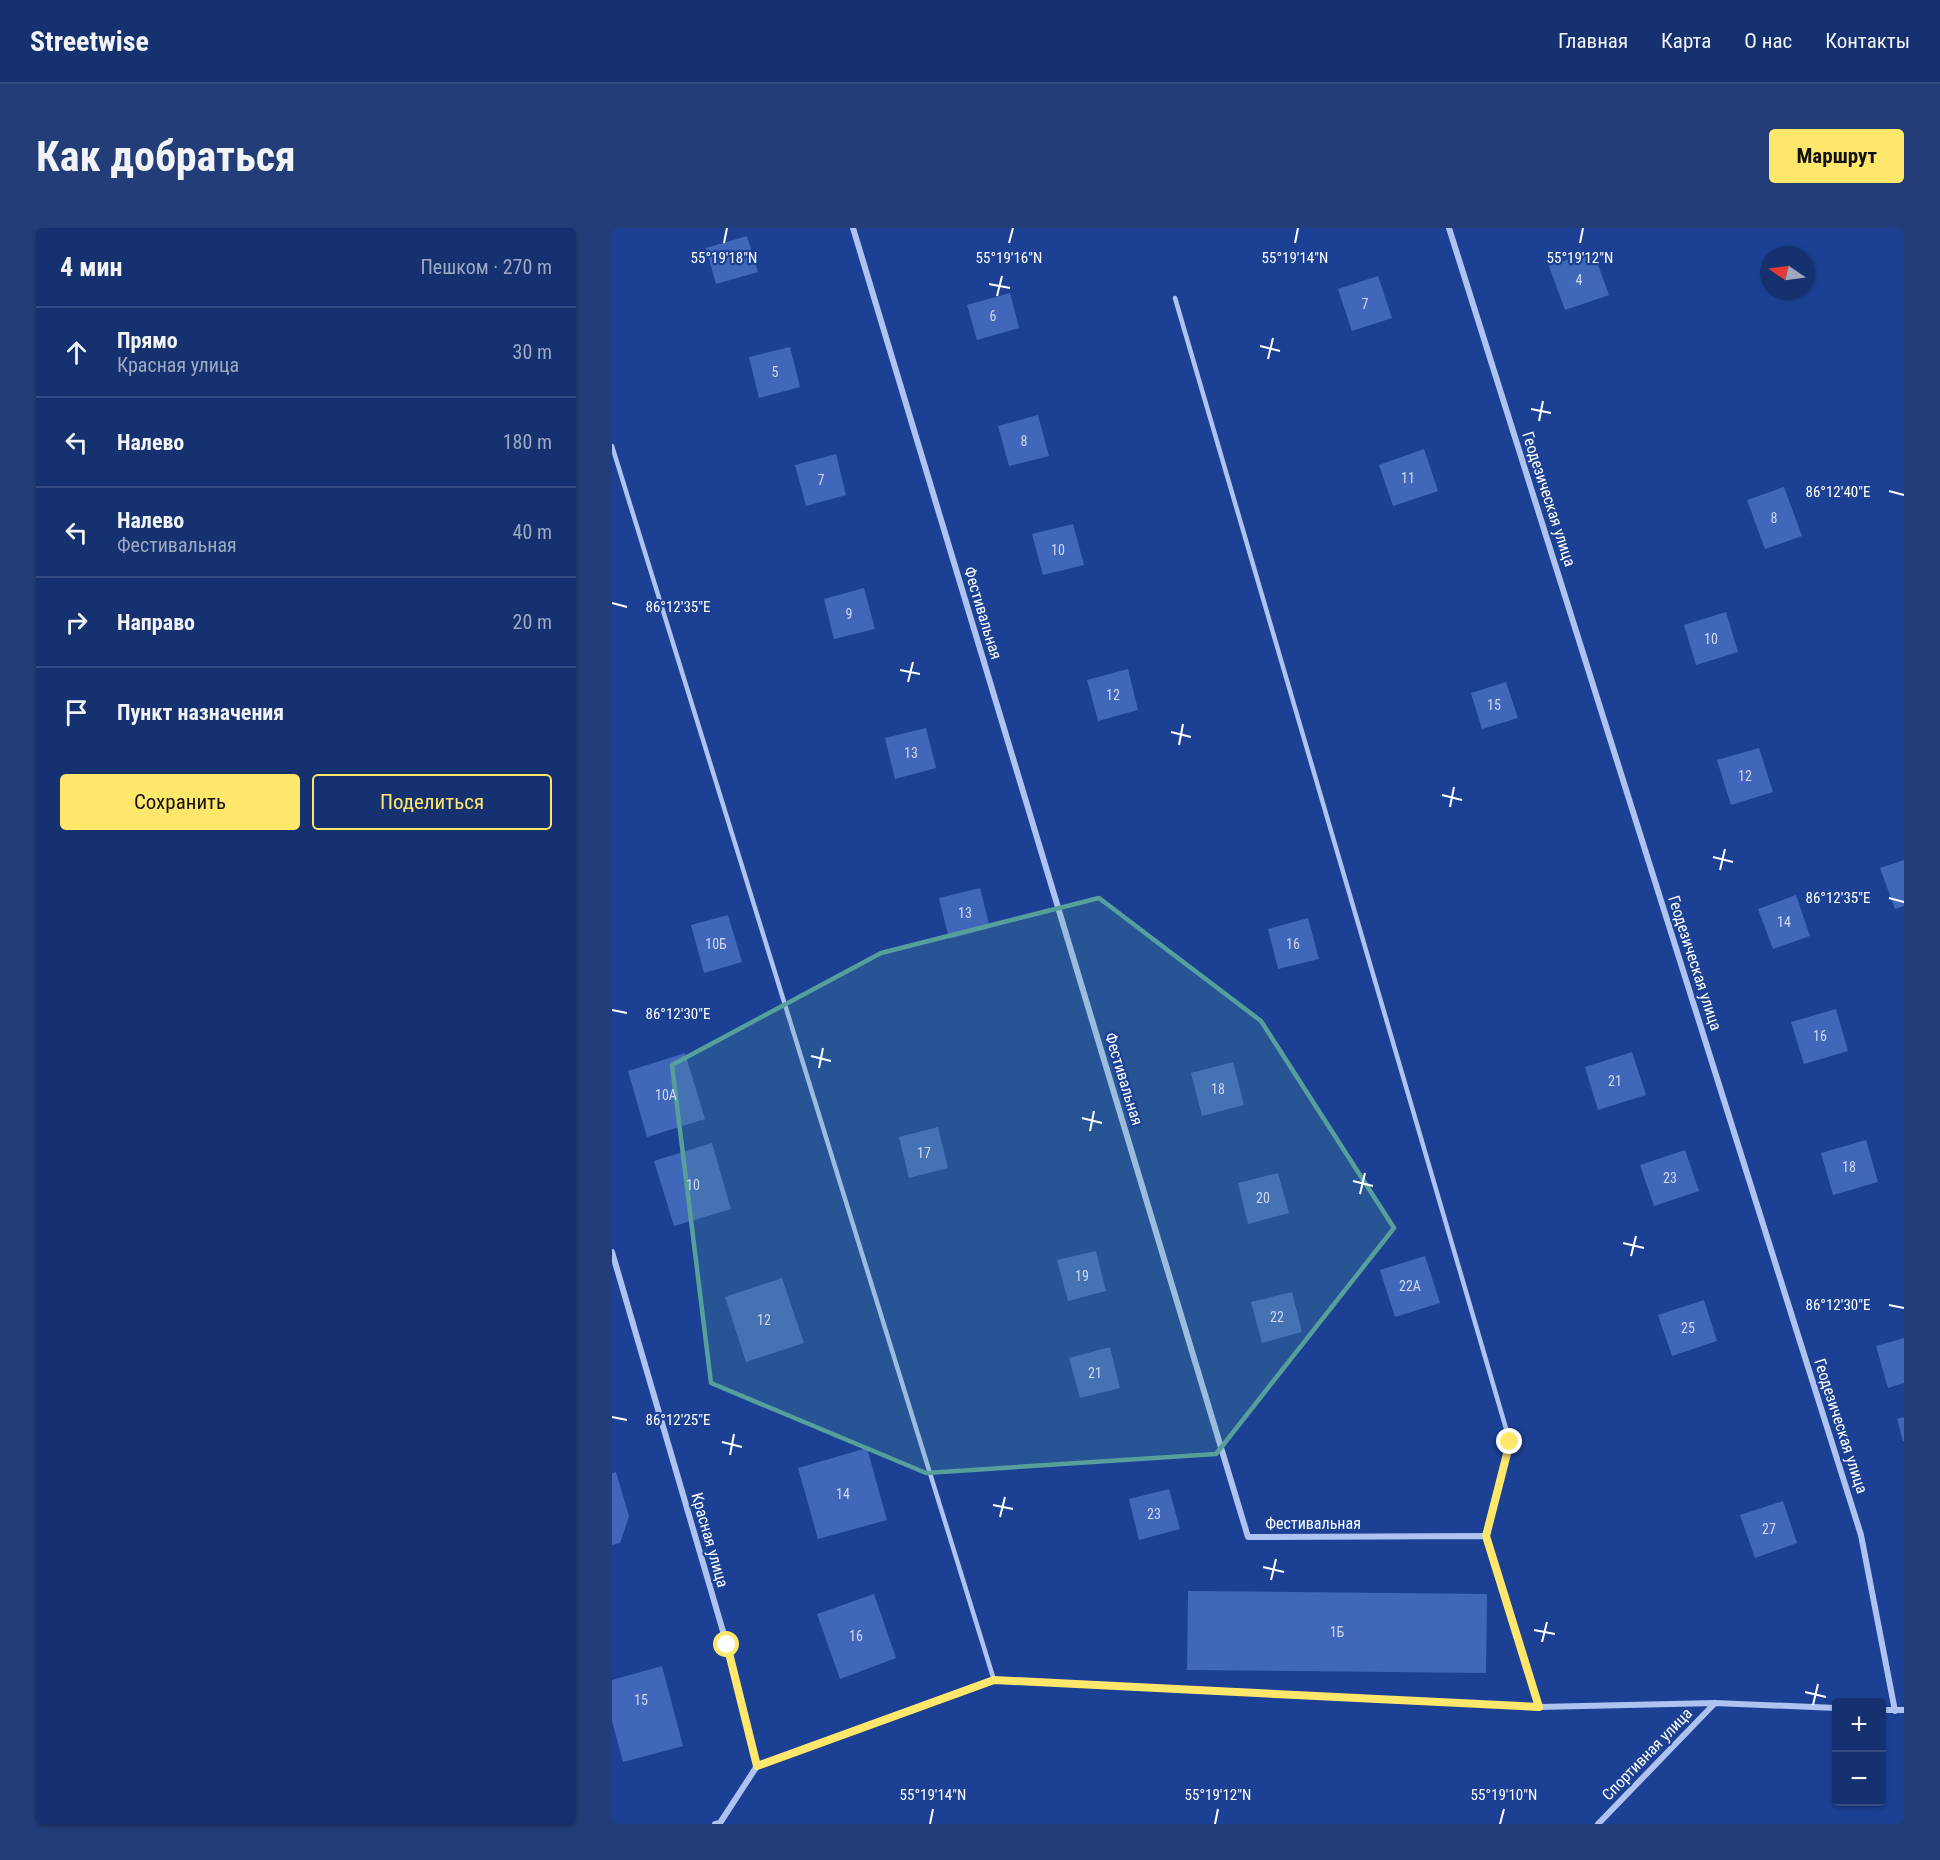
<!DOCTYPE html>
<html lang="ru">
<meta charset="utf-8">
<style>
body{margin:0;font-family:"Roboto Condensed",sans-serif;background:#223d77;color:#f1f3f6}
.controls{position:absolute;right:18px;bottom:18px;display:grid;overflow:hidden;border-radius:6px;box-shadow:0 2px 4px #0004}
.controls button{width:54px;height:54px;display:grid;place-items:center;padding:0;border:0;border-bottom:2px solid #344c82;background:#15316f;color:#f1f3f6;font:30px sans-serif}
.compass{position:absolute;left:1148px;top:18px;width:54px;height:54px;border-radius:50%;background:#15316f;box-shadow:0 2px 4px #0004;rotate:283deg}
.stop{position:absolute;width:18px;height:18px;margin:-14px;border:4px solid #ffe76c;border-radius:50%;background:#fff}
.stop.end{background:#ffe76c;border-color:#fff;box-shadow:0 2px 6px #0008}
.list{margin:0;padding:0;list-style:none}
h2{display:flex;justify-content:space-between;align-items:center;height:78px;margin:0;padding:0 24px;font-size:26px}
h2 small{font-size:20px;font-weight:400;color:#9da9c3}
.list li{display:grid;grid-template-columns:39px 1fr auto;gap:18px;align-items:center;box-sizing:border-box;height:90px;padding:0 24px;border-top:2px solid #344c82}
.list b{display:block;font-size:22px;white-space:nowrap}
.list p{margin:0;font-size:20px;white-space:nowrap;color:#9da9c3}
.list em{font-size:20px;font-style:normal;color:#9da9c3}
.actions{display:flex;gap:12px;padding:18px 24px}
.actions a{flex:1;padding:14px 0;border:2px solid #ffe76c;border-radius:6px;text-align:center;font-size:21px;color:#ffe76c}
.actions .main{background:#ffe76c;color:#111}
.icon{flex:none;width:33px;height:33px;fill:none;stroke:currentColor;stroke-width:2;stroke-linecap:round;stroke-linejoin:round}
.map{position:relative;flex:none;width:1292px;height:1596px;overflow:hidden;border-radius:6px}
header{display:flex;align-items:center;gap:36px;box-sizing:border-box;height:84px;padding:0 30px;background:#15316f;border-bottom:2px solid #344c82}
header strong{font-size:28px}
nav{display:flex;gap:33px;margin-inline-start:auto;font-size:21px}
.intro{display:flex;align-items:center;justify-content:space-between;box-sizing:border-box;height:144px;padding:0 36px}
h1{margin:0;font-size:42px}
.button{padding:15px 27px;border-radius:6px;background:#ffe76c;color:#111;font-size:21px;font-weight:700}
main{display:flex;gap:36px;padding:0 36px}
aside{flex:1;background:#15316f;border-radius:6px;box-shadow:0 2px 4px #0004}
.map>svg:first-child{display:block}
.building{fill:#4067ba}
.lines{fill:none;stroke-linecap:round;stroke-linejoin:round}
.service{stroke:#aec3ef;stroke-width:4.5}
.minor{stroke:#aec3ef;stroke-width:6}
.route{stroke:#ffe76c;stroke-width:8}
.marked{fill:#579f9a;fill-opacity:0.2;stroke:#579f9a;stroke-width:4.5;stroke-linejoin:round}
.ticks{fill:none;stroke:#fff;stroke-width:2}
.labels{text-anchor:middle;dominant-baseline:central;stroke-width:4.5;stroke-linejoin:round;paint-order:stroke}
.number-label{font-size:14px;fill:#cfd9ee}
.street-label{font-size:16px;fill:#fff;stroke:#1c4194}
.ticks-label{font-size:15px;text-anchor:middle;fill:#fff;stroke:#1c4194;stroke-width:4.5;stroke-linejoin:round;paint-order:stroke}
</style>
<header>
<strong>Streetwise</strong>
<nav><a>Главная</a><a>Карта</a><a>О нас</a><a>Контакты</a></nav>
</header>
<div class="intro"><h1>Как добраться</h1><a class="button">Маршрут</a></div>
<main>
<aside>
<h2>4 мин<small>Пешком · 270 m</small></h2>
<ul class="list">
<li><svg class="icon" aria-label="ahead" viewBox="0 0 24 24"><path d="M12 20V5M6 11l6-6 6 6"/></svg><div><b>Прямо</b><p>Красная улица</p></div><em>30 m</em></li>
<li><svg class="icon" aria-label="left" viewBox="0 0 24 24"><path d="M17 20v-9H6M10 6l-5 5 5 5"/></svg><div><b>Налево</b></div><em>180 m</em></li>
<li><svg class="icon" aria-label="left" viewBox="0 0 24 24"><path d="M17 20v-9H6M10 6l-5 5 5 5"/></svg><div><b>Налево</b><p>Фестивальная</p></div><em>40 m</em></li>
<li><svg class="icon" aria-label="right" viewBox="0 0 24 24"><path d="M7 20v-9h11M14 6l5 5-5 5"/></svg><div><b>Направо</b></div><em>20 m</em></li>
<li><svg class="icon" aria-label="arrive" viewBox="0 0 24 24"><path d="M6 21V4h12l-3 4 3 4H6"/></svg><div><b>Пункт назначения</b></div></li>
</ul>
<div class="actions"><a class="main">Сохранить</a><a>Поделиться</a></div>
</aside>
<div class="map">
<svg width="1292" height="1596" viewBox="0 0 1292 1596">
<rect width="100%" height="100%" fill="#1c4194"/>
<!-- building -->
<g class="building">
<path d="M 135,8 L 146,44 L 104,56 L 94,20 Z"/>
<path d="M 981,23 L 997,67 L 953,82 L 937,38 Z"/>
<path d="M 766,48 L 780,90 L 740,103 L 726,61 Z"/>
<path d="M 398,65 L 407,100 L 365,112 L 355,77 Z"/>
<path d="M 178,119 L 188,159 L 147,170 L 137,129 Z"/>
<path d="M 426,187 L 437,228 L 397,238 L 386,198 Z"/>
<path d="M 812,221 L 826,263 L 781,278 L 767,237 Z"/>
<path d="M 224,226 L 234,267 L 194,278 L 183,237 Z"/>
<path d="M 1172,259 L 1190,308 L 1153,321 L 1135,272 Z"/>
<path d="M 461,296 L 472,337 L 431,347 L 420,306 Z"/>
<path d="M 252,360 L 263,401 L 222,411 L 212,371 Z"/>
<path d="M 1114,384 L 1126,424 L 1084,437 L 1072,397 Z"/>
<path d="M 516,441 L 526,482 L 486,493 L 475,452 Z"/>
<path d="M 894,454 L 906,490 L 870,501 L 859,465 Z"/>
<path d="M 314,500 L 324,540 L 283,551 L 273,510 Z"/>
<path d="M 1147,520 L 1161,564 L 1119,577 L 1105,532 Z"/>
<path d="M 1292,632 L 1292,678 L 1283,681 L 1268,640 Z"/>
<path d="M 368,660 L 378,700 L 337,711 L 327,670 Z"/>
<path d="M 1184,667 L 1198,708 L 1161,721 L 1146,681 Z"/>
<path d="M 116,687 L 130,734 L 92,745 L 79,697 Z"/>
<path d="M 696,690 L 707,731 L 666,741 L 656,701 Z"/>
<path d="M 1224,781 L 1236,823 L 1192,836 L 1179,794 Z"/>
<path d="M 1020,824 L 1034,867 L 986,882 L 973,839 Z"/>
<path d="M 73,825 L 93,891 L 35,909 L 16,843 Z"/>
<path d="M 621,834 L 632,877 L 590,888 L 579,845 Z"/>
<path d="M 326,899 L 336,940 L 297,950 L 287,909 Z"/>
<path d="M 1254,912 L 1266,954 L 1221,967 L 1209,925 Z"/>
<path d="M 100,915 L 119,981 L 62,998 L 42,933 Z"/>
<path d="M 1073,922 L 1087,963 L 1042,978 L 1028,937 Z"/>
<path d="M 666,945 L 677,985 L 636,996 L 626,955 Z"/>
<path d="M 484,1023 L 494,1063 L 456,1073 L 445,1032 Z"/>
<path d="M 813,1028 L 828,1075 L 783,1089 L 768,1042 Z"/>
<path d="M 170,1050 L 192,1115 L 134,1134 L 113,1069 Z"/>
<path d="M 680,1064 L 690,1104 L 650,1115 L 639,1074 Z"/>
<path d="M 1092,1072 L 1105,1113 L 1060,1128 L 1046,1087 Z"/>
<path d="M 1292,1110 L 1292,1155 L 1276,1160 L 1264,1118 Z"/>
<path d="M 498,1119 L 508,1160 L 468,1170 L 457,1130 Z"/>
<path d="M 1292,1189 L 1292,1213 L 1291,1213 L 1285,1191 Z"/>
<path d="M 255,1220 L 275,1292 L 206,1311 L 186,1240 Z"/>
<path d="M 4,1244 L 17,1288 L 8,1315 L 0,1317 L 0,1245 Z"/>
<path d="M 557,1261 L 568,1301 L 527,1312 L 517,1271 Z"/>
<path d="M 1171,1273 L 1185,1315 L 1143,1330 L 1128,1287 Z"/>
<path d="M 576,1363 L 875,1366 L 874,1445 L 575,1442 Z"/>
<path d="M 262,1366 L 284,1430 L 228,1451 L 205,1386 Z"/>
<path d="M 50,1438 L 71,1518 L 11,1534 L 0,1493 L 0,1452 Z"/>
</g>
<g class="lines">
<!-- service -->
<g class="service">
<path d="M 563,70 L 898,1214 L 874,1308"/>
<path d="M 0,218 L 382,1452"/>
</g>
<!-- minor -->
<g class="minor">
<path d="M 241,0 L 636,1309 L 874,1308 L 927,1479"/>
<path d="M 837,0 L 1249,1307 L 1283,1483"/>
<path d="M 0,1024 L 115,1417 L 145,1538 L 108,1595 L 103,1596"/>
<path d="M 1270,1482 L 1292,1482"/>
<path d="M 145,1538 L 382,1452 L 927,1479 L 1103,1475 L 1224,1480"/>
<path d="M 986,1596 L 1103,1475"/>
</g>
</g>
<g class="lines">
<!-- route -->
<path class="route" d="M 115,1417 L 145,1538 L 382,1452 L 927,1479 L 874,1308 L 898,1214"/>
</g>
<!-- marked area -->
<path class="marked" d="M 487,670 L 649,793 L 782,1000 L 604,1226 L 314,1245 L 99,1155 L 60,837 L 269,725 Z"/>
<!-- ticks -->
<path class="ticks" d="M 112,15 L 115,0M 397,15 L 401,0M 683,15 L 686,0M 968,15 L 971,0M 377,56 L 398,60M 385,68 L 390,48M 648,118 L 668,123M 656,131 L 661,110M 919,181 L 939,185M 927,193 L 931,173M 1277,263 L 1292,267M 0,375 L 15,379M 288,442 L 308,446M 296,454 L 301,434M 559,504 L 579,509M 567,517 L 571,496M 830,567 L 850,572M 838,579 L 842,559M 1101,629 L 1121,634M 1108,642 L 1113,621M 1277,670 L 1292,674M 0,782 L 15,785M 199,828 L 219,833M 207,840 L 211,820M 470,890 L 490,895M 478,903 L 482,883M 741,953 L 761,958M 748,966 L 753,945M 1011,1015 L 1032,1020M 1019,1028 L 1024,1008M 1277,1077 L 1292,1080M 0,1189 L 15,1192M 110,1214 L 130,1219M 118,1227 L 122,1206M 381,1277 L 401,1281M 388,1289 L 393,1269M 651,1339 L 672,1344M 659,1352 L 664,1331M 922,1402 L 943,1406M 930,1414 L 935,1394M 1193,1464 L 1214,1469M 1201,1477 L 1206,1456M 318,1596 L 321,1581M 603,1596 L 606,1581M 888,1596 L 892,1581"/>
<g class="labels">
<!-- number labels -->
<g class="number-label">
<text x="967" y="52">4</text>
<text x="753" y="76">7</text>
<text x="381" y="88">6</text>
<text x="163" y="144">5</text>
<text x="412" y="213">8</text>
<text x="796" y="250">11</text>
<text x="209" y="252">7</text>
<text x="1162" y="290">8</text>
<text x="446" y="322">10</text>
<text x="237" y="386">9</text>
<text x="1099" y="411">10</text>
<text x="501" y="467">12</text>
<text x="882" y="477">15</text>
<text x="299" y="525">13</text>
<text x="1133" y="548">12</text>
<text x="353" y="685">13</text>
<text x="1172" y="694">14</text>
<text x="104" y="716">10Б</text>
<text x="681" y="716">16</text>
<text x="1208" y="808">16</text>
<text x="1003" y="853">21</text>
<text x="606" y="861">18</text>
<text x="54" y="867">10А</text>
<text x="312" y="925">17</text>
<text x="1237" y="939">18</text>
<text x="1058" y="950">23</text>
<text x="81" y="957">10</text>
<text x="651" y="970">20</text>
<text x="470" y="1048">19</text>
<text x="798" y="1058">22А</text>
<text x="665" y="1089">22</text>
<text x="152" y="1092">12</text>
<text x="1076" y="1100">25</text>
<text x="483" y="1145">21</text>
<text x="231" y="1266">14</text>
<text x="542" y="1286">23</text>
<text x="1157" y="1301">27</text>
<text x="725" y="1404">1Б</text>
<text x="244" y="1408">16</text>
<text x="29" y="1472">15</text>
</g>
<!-- street labels -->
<g class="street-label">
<text transform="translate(937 271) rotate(72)">Геодезическая улица</text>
<text transform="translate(371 385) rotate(73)">Фестивальная</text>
<text transform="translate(1083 735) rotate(72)">Геодезическая улица</text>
<text transform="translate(512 851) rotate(73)">Фестивальная</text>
<text transform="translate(1229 1198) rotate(72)">Геодезическая улица</text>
<text x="701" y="1295">Фестивальная</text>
<text transform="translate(98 1312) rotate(74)">Красная улица</text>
<text transform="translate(1035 1526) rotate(-46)">Спортивная улица</text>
</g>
</g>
<g class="ticks-label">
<text x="112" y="35">55°19'18"N</text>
<text x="397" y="35">55°19'16"N</text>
<text x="683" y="35">55°19'14"N</text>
<text x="968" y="35">55°19'12"N</text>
<text x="1226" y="269">86°12'40"E</text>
<text x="66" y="384">86°12'35"E</text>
<text x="1226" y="675">86°12'35"E</text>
<text x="66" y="791">86°12'30"E</text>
<text x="1226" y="1082">86°12'30"E</text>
<text x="66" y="1197">86°12'25"E</text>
<text x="321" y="1572">55°19'14"N</text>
<text x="606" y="1572">55°19'12"N</text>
<text x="892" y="1572">55°19'10"N</text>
</g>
</svg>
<div class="controls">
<button>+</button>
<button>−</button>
</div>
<svg class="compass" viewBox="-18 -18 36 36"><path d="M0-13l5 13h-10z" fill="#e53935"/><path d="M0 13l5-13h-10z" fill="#9da9c3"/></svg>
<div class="stop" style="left:115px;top:1417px"></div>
<div class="stop end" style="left:898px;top:1214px"></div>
</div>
</main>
